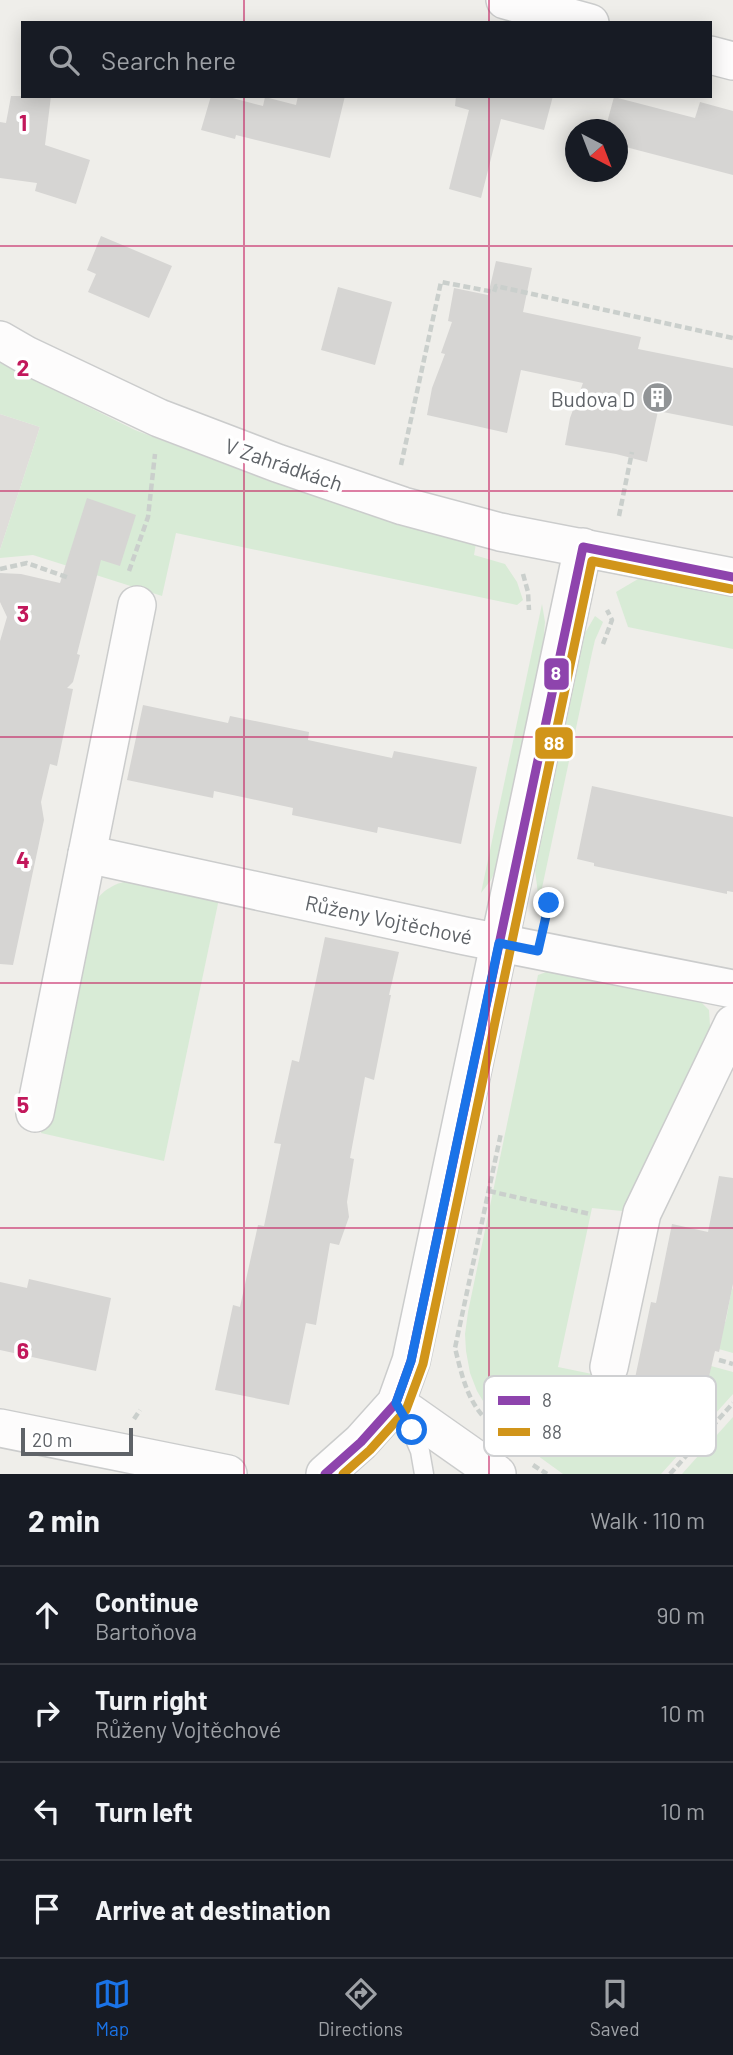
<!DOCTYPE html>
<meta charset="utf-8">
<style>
body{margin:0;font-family:Barlow,sans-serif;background:#20242c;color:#f1f3f6}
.compass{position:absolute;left:565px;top:119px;width:63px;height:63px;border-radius:50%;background:#171b24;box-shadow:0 4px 18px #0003;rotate:138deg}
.scale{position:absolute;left:21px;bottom:18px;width:112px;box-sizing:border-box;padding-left:7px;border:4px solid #5f6368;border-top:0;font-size:19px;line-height:24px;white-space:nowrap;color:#5f6368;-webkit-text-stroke:5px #fff;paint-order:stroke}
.stop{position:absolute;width:21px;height:21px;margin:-16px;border:5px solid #1a73e8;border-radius:50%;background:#fff}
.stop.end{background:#1a73e8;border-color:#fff;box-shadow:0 2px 7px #0008}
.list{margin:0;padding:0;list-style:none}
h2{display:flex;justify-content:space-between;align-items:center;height:91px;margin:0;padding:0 28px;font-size:30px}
h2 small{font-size:23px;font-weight:400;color:#9ea1a6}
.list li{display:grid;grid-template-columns:46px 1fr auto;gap:21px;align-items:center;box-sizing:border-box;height:98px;padding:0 28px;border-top:2px solid #363941}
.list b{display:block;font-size:26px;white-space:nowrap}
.list p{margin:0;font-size:23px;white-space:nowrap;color:#9ea1a6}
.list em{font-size:23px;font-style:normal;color:#9ea1a6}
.icon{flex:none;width:38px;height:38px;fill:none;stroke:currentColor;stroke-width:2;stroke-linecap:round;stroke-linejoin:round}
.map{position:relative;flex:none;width:733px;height:1474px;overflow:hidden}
.search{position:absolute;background:#171b24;box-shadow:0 4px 18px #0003;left:21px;right:21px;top:21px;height:77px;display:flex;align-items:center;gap:18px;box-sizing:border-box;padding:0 24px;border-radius:0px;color:#9ea1a6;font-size:26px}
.sheet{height:483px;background:#171b24}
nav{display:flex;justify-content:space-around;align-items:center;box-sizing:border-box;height:98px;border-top:2px solid #363941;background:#171b24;font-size:19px;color:#9ea1a6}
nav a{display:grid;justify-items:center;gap:4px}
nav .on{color:#1a73e8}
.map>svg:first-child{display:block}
.industrial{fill:#dfddda}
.green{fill:#d8ebd6}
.building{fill:#d6d5d3}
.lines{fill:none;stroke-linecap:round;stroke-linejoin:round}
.service-casing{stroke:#cbcccc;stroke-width:21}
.minor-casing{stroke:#cbcccc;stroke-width:40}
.path{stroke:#cacfcc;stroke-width:4.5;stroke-dasharray:7 3.5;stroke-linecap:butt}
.service{stroke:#fdfcfc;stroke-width:18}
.minor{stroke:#fdfcfc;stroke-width:37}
.bus-1-casing{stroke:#fff;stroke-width:14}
.bus-2-casing{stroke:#fff;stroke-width:14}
.bus-1{stroke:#8e44ad;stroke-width:9}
.bus-2{stroke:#d1951a;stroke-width:9}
.route{stroke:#1a73e8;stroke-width:9}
.grid{fill:none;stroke:#c2185b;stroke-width:2;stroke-opacity:0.55}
.labels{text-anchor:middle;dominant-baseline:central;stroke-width:7;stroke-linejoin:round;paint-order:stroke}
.poi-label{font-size:21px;fill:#5f6368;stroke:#fff;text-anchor:end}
.street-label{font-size:21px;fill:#5f6368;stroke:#fff}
.key{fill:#fff;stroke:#cfd0d2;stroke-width:2}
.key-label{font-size:19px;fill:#5f6368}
.grid-label{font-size:23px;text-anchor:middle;font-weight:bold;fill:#c2185b;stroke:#fff;stroke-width:7;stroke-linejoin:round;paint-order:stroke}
.line-badge{stroke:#fff;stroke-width:2.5}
.badge-label{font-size:19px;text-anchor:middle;font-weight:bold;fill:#fff}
</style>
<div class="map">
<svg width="733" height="1474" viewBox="0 0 733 1474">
<rect width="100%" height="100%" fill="#efeeea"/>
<!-- industrial -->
<path class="industrial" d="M 0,414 L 40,427 L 0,550 Z"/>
<!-- green -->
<g class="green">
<path d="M 0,363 L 135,430 L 271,482 L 477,538 L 474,555 L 505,564 L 517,582 L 523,600 L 517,605 L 176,533 L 162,596 L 33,555 L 0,558 L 0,550 L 40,427 L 0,414 Z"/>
<path d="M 651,576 L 733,593 L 733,649 L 628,627 L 616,592 L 638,579 Z"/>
<path d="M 542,604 L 545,622 L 543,647 L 498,865 L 491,880 L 481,893 Z"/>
<path d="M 595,616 L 603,622 L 595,640 L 592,653 L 539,902 L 535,870 L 585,633 Z"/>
<path d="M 148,877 L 220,894 L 164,1161 L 41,1133 L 88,915 C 101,885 118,882 148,877 Z"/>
<path d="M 549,971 L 698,999 L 709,1010 L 711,1041 L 630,1207 L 622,1211 L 592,1208 L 558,1367 L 704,1397 L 711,1366 L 733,1372 L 733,1394 L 661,1474 L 563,1474 L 523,1445 L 489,1411 L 477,1391 L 470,1373 L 466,1351 L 465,1334 L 468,1312 L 538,975 Z"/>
<path d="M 732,1288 L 733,1289 L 733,1353 L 715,1348 L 726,1320 Z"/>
<path d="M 733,1417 L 733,1474 L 682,1474 Z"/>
</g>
<!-- building -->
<g class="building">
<path d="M 11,96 L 51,96 L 45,145 L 90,160 L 76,204 L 35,191 L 37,183 L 0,178 L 0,122 L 6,123 Z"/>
<path d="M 211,96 L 225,96 L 263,106 L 265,97 L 296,105 L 298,96 L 345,96 L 330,158 L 236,135 L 235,139 L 201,130 Z"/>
<path d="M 456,96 L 553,96 L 544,130 L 501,119 L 481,198 L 449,189 L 469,110 L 455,106 Z"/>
<path d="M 614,97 L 695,118 L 700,102 L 733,111 L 733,175 L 618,145 L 618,130 L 605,130 Z"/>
<path d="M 101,236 L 172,266 L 149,318 L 88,292 L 96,274 L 87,270 Z"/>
<path d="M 496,261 L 532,268 L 523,312 L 641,337 L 638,349 L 733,368 L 733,426 L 658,411 L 647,462 L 616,454 L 565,445 L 570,418 L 583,383 L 521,370 L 507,433 L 427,415 L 432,388 L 445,354 L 441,353 L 452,322 L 448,321 L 454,288 L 488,295 Z"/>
<path d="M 338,287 L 392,302 L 375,365 L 321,350 Z"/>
<path d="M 87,498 L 136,515 L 120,566 L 101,560 L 77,654 L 80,655 L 73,682 L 67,688 L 73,689 L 57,766 L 50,764 L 41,802 L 44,820 L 13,965 L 0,964 L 0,641 L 7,617 L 0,602 L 0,573 L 21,574 L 60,583 Z"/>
<path d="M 143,705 L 228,723 L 230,716 L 309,732 L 308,740 L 392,758 L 394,751 L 477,767 L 461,844 L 378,827 L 377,833 L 335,824 L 292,815 L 293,808 L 214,791 L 213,798 L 127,780 Z"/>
<path d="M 592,786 L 733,817 L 733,892 L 727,891 L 727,894 L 594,866 L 594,863 L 577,859 Z"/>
<path d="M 325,937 L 399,952 L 389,995 L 391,995 L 374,1080 L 365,1077 L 350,1158 L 354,1159 L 347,1202 L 349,1217 L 339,1245 L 330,1243 L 316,1325 L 306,1323 L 289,1405 L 215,1390 L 233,1305 L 240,1307 L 258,1225 L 264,1226 L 281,1144 L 274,1143 L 292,1060 L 299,1062 Z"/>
<path d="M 719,1176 L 733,1178 L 733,1284 L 719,1352 L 715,1351 L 704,1398 L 634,1383 L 651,1302 L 656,1303 L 672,1224 L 708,1232 Z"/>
<path d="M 29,1279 L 111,1298 L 96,1371 L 0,1350 L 0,1282 L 27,1288 Z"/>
</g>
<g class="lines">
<defs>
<path id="service" d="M 406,1418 L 420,1451 L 424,1474"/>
<g id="minor">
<path d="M 505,0 L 590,23"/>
<path d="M 710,55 L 733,61"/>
<path d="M 0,340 L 26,355 L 159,418 L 277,463 L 403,506 L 500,532 L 733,577"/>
<path d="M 87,854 L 465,936 L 733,989"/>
<path d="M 35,1113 L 137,605"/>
<path d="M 609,1367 L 642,1213 L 733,1024"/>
<path d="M 396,1403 L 497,1474"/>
<path d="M 0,1428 L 228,1474"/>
<path d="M 325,1474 L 361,1442 L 396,1403 L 411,1361 L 583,547"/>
</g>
</defs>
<!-- service casing -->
<use href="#service" class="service-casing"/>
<!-- minor casing -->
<use href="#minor" class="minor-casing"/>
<!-- path -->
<g class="path">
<path d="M 401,465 L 441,282 L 494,292 L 496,286 L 733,338"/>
<path d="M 619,516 L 632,452"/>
<path d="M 0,569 L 27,563 L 69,578"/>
<path d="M 129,571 L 148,517 L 155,454"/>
<path d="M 523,574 L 528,592 L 529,610"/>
<path d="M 603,644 L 612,620 L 607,610"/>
<path d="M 550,899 L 549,903 L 555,917"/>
<path d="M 489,1191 L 590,1214"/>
<path d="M 719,1360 L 733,1364"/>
<path d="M 482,1415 C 466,1396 461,1372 455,1348 L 501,1133"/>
<path d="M 134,1419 L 140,1410"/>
<path d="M 533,1465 L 547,1474"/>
<path d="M 670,1474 L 733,1403"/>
</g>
<!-- service -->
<use href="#service" class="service"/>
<!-- minor -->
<use href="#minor" class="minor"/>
<defs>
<path id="bus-1" d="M 325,1474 L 361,1442 L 396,1403 L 411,1361 L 583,547 L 733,577"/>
<path id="bus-2" d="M 343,1474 L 370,1450 L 406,1410 L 423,1364 L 592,561 L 731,589"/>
</defs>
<!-- bus-1 casing -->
<use href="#bus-1" class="bus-1-casing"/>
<!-- bus-2 casing -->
<use href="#bus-2" class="bus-2-casing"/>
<!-- bus-1 -->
<use href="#bus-1" class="bus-1"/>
<!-- bus-2 -->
<use href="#bus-2" class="bus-2"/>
</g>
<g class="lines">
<!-- route -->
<path class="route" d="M 412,1430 L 396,1403 L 411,1361 L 499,943 L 538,951 L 549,903"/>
</g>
<!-- grid -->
<path class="grid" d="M 244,0 L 244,23M 489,0 L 489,23M 244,96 L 244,1474M 489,96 L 489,1474M 0,246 L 733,246M 0,491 L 733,491M 0,737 L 733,737M 0,983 L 733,983M 0,1228 L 733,1228"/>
<!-- icons -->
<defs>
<symbol id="building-disc" viewBox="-11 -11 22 22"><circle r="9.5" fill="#919496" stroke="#fff"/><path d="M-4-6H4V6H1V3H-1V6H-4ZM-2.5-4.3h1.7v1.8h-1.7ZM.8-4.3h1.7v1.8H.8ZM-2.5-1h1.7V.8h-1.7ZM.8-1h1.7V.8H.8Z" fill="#fff"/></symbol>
</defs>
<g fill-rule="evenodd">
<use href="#building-disc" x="640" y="380" width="35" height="35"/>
</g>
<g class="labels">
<!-- poi labels -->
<g class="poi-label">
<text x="635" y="398">Budova D</text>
</g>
<!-- street labels -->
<g class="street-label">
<text transform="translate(284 464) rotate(19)">V Zahrádkách</text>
<text transform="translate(389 919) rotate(12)">Růženy Vojtěchové</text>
</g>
</g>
<!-- legend -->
<rect x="484" y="1376" width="232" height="80" rx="10" class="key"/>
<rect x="498" y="1396" width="32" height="9" fill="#8e44ad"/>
<rect x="498" y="1428" width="32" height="8" fill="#d1951a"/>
<g class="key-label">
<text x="542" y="1407">8</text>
<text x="542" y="1439">88</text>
</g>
<g class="grid-label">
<text x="23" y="131">1</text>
<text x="23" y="376">2</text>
<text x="23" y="622">3</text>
<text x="23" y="868">4</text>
<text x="23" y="1113">5</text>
<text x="23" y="1359">6</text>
</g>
<g class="line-badge">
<rect x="543" y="657" width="27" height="34" rx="7" fill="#8e44ad"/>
<rect x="534" y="726" width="40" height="34" rx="7" fill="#d1951a"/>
</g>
<g class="badge-label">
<text x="556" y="680">8</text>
<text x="554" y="750">88</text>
</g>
</svg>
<svg class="compass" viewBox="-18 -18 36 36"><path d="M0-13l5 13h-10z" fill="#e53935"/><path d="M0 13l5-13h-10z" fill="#9ea1a6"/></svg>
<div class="scale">20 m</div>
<div class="stop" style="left:412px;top:1430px"></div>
<div class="stop end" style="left:549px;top:903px"></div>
<div class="search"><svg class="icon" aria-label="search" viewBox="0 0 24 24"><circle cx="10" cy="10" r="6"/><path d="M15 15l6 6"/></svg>Search here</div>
</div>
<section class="sheet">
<h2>2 min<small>Walk · 110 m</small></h2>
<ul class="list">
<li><svg class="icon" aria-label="ahead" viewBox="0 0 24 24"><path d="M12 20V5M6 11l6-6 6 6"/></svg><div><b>Continue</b><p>Bartoňova</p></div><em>90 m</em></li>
<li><svg class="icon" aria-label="right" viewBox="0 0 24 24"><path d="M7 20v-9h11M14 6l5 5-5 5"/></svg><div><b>Turn right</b><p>Růženy Vojtěchové</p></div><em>10 m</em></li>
<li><svg class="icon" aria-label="left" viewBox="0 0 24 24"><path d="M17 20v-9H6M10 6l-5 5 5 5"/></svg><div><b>Turn left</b></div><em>10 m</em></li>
<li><svg class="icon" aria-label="arrive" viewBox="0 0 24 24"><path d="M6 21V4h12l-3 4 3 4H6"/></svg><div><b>Arrive at destination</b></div></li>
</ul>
</section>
<nav>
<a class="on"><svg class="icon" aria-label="map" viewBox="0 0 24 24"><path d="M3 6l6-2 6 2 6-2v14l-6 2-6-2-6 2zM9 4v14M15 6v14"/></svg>Map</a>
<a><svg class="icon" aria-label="directions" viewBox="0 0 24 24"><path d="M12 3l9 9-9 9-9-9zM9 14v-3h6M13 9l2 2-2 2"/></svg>Directions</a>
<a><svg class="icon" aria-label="saved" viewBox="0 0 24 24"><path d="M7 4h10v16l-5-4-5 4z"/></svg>Saved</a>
</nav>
